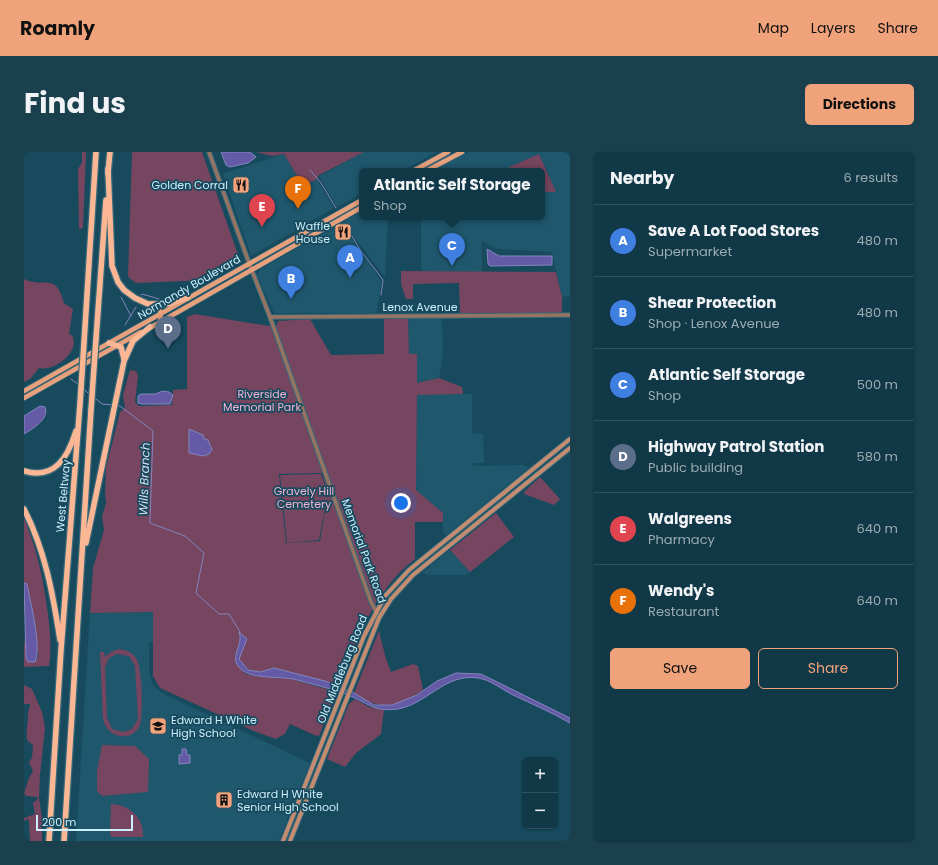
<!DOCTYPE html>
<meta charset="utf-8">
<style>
body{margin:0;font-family:Poppins,sans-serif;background:#1a3f4d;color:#f1f3f6}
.controls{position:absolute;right:12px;bottom:12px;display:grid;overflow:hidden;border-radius:6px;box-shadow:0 1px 3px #0004}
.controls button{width:36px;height:36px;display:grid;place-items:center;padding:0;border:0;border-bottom:1px solid #30525f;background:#113846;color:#f1f3f6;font:20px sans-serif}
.scale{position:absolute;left:12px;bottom:10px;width:97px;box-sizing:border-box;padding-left:4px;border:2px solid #cceefd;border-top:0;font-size:11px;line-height:14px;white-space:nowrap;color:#cceefd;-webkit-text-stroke:3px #174a5d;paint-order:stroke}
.you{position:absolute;left:377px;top:351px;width:14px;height:14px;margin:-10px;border:3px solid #fff;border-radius:50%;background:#1a73e8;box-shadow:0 0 0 6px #1a73e833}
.badge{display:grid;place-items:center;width:26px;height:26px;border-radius:50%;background:#f0a27a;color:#fff;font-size:13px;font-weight:700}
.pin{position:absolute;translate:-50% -33px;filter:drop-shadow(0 1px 2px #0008)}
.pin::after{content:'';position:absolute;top:21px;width:14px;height:12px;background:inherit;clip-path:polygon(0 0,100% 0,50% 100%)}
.popup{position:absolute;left:335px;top:16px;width:186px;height:52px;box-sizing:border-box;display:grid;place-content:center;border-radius:6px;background:#113846;filter:drop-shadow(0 1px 3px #0005);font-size:13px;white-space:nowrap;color:#9cacb3}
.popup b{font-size:15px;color:#f1f3f6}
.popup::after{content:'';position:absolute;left:50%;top:100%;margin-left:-8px;border:8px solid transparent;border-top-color:#113846}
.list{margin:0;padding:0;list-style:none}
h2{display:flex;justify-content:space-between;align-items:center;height:52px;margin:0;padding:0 16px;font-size:17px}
h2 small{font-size:13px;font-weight:400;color:#9cacb3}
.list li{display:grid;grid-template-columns:26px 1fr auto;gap:12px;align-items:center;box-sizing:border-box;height:72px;padding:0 16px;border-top:1px solid #30525f}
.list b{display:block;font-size:15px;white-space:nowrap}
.list p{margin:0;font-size:13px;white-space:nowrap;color:#9cacb3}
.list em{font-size:13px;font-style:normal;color:#9cacb3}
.actions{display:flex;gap:8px;padding:12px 16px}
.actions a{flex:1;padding:9px 0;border:1px solid #f0a27a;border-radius:6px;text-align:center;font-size:14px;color:#f0a27a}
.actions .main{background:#f0a27a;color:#111}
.map{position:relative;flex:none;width:546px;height:689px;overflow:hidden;border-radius:6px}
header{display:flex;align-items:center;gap:24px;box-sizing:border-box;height:56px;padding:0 20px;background:#f0a27a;color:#111}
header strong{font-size:19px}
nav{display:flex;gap:22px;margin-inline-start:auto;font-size:14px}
.intro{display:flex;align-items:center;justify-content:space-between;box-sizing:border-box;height:96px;padding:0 24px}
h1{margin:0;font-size:28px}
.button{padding:10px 18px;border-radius:6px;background:#f0a27a;color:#111;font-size:14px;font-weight:700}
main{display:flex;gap:24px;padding:0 24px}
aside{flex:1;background:#113846;border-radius:6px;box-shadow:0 1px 3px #0004}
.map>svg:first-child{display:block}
.built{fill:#1f576d}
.green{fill:#76455f;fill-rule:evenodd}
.water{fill:#645aa5;stroke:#8386bf}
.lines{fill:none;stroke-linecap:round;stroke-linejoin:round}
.stream{stroke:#8386bf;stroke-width:1}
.tertiary-casing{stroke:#38687a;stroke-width:5.5}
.secondary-casing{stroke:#38687a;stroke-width:6}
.primary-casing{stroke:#38687a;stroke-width:6}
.motorway-casing{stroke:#38687a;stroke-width:8}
.tertiary{stroke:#977361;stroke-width:3.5}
.secondary{stroke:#c48c71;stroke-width:4}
.primary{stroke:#e7a07c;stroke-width:4.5}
.motorway{stroke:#fbb694;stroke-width:5.5}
.motorway-bridge-casing{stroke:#38687a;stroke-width:8;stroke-linecap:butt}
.motorway-bridge{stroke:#fbb694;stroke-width:5.5}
.labels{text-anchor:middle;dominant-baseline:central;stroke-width:3.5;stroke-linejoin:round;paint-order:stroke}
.poi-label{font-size:11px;fill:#cceefd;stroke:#174a5d;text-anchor:end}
.street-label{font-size:11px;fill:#cceefd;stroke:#174a5d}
.park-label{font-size:11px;fill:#f4b2d3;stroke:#174a5d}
.water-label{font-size:12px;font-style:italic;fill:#dddcf1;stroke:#174a5d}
</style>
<header>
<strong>Roamly</strong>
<nav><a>Map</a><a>Layers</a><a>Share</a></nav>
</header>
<div class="intro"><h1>Find us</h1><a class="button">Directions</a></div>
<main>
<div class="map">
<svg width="546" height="689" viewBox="0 0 546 689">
<rect width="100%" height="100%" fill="#174a5d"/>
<!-- built -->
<g class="built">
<path d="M 340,0 L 413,0 L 378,19 L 338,19 L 338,41 L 313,55 L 295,24 Z"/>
<path d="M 444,0 L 546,0 L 546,144 L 538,145 L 528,100 L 473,97 L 458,89 L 458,120 L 397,119 L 397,65 L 518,65 L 518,40 L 532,40 L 515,2 L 477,19 L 409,19 Z"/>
<path d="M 260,2 L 279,34 L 293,27 L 310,56 L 227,104 L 199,22 Z"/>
<path d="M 338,59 L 338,65 L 364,65 L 361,125 L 332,88 L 321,69 Z"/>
<path d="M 317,71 L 357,129 L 353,161 L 250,161 L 233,123 L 237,117 Z"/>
<path d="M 418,165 L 419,200 L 415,226 L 393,231 L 393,202 L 385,202 L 384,166 Z"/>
<path d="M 393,242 L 448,242 L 448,281 L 459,282 L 460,311 L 449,311 L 449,314 L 500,313 L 505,316 L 422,383 L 419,380 L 419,361 L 392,338 Z"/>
<path d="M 426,398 L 446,420 L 441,423 L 404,423 L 398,421 Z"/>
<path d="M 129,460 L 130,490 L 125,491 L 125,519 L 129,534 L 138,541 L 286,611 L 255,689 L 52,689 L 66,461 Z"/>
</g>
<!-- green -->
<g class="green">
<path d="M 58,0 L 62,0 L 59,76 L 55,77 L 54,17 L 58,11 Z"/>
<path d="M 108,0 L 178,0 L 217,111 L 198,119 L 187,128 L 112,131 L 104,125 Z"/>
<path d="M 232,0 L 340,0 L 295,23 L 293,27 L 279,34 L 260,2 L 248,4 Z"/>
<path d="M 515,2 L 532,40 L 518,40 L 518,19 L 477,19 Z"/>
<path d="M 377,119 L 532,120 L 538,145 L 538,161 L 436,162 L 435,131 L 389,132 L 389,147 L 382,147 L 377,132 Z"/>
<path d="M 0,127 C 21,137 31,119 40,151 L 49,157 L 45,182 L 48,183 C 57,200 30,220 15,216 L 6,227 L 0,230 Z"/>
<path d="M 171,162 L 245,174 L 253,173 L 254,169 L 286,167 L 307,203 L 360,202 L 360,166 L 384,166 L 385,202 L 393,202 L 393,231 L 415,226 L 438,235 L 439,242 L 393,243 L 392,338 L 419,361 L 419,370 L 391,370 L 391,407 C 352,436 330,491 316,535 L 250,516 L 236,520 L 224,518 L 215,507 L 216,499 L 221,493 L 217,485 L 216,494 L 211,503 L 212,512 L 222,522 L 231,524 L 260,525 L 313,540 L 295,584 L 290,583 L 266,572 L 261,582 L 252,587 L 230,579 L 136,536 L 129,524 L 129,460 L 66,461 L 69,416 L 80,378 L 78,365 L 82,351 L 81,342 L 82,316 L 96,260 L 101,256 L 99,243 L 106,218 L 112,219 L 114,224 L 111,250 L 115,254 L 148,253 L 149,238 L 163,237 L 163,165 ZM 298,321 L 304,342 L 296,389 L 262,391 L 255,322 Z"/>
<path d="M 297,322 L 304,342 L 295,388 L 263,391 L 256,323 Z"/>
<path d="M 516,325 L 536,347 L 530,353 L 500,342 L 500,340 Z"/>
<path d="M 472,361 L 490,385 L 446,420 L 426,398 Z"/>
<path d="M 0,366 C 14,401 19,425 24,462 C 26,479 28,497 25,514 L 0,515 L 0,486 L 1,494 L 11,510 L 14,504 L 3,432 L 0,431 Z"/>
<path d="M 355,479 L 362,507 L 367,520 L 389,512 L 394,514 L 399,538 C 374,556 355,559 330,541 Z"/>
<path d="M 95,497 C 103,498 110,501 113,508 C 118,516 120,567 115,575 C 105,592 81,584 79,566 L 76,500 L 80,500 L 81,505 L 87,500 ZM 93,502 L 105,504 L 111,514 L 114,567 L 108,577 L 99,580 L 88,577 L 83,566 L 81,515 L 85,506 Z"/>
<path d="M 0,533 L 8,537 L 18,560 L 21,576 L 16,623 L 15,645 L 18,667 L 18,689 L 6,689 L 5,669 L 4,667 L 0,669 L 0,666 L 11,662 L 9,651 L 14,647 L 13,645 L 2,644 L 0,641 L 5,626 L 9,619 L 5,610 L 8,606 L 9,593 L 3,588 C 2,579 4,572 4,562 C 4,558 6,556 6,552 L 0,552 Z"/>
<path d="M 331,547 L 345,555 L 360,558 L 357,582 L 332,601 L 321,615 L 303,607 L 325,552 Z"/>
<path d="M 78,593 L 111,594 L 125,607 L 124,640 L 78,644 L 73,639 L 73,619 Z"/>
<path d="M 87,652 C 106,653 120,666 119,685 L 88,685 L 86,683 Z"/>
</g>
<!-- water -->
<g class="water">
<path d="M 197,0 L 226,0 L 232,5 L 224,11 L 206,15 L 202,13 Z"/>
<path d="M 463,97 L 475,104 L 528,104 L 528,113 L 466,114 L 464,112 Z"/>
<path d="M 139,239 L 145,240 L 149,243 L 146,252 L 118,252 L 114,251 L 114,244 L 117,242 L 131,242 Z"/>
<path d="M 16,254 L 21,255 C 26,267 8,277 0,282 L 0,264 Z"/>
<path d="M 165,277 L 179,283 L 180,287 L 184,288 L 188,298 L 185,302 L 179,304 L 165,301 Z"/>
<path d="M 0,431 L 3,432 C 6,449 18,494 11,510 L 4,510 L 2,506 Z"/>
<path d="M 215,480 L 223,487 L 215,507 L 224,518 L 236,520 L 250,516 L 301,529 L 330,541 L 350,553 L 368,553 L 393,543 L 413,529 L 432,521 L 457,522 L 546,566 L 546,571 C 527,560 508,552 489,543 C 477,537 467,528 454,526 C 421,521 403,552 374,557 C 354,560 347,554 331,546 C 313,538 292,533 273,528 C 255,523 225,529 214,514 C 206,504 220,492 215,480 Z"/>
<path d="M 158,597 L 162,597 L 163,603 L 166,603 L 166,611 L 155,612 L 155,603 L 158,603 Z"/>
</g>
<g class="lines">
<!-- stream -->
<g class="stream">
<path d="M 286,18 L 297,31 L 312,56"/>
<path d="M 320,71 L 337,99 L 359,128 L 357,143"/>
<path d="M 117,143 L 118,142 L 135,147"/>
<path d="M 97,145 L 107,164"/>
<path d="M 101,173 L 112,155"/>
<path d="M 47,227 L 54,232"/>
<path d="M 60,237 L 66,243"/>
<path d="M 71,246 L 78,252 L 89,253"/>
<path d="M 92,254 L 96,254 L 129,279 L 126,371 L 161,384 L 180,401 L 172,441 L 195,462 L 205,462 L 216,480"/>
</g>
<defs>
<g id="tertiary">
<path d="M 185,0 L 225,111 L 246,165 L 347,450 L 353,461"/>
<path d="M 246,165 L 546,163"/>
</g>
<g id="secondary">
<path d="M 259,689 L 340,484 L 361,444 L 385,418 L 546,287"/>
<path d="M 266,689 L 355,466 L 367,447 L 389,423 L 546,296"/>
</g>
<g id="primary">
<path d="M 389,19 L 424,0"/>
<path d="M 402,19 L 438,0"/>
<path d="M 133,153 L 137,161 L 136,170"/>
<path d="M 124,177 L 338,55"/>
<path d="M 0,239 L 338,48"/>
<path d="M 0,246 L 117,180"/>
</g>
<g id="motorway">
<path d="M 84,17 L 88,114 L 94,130 L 100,138 L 111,146 L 124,152 L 144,152 L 163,146"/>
<path d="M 84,21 L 86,0"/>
<path d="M 72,187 L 82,48"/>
<path d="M 60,191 L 72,0"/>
<path d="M 85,191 L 97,195 L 100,207"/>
<path d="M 0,319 C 31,328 44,305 52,279"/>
<path d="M 0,357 C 21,398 29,442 36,488"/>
<path d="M 62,391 L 100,209 L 109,189 L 126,175"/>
<path d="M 25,689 L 37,498 L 56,252"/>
<path d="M 40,689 L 67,258"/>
</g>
</defs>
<!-- tertiary casing -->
<use href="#tertiary" class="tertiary-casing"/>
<!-- secondary casing -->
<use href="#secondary" class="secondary-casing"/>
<!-- primary casing -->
<use href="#primary" class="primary-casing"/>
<!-- motorway casing -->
<use href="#motorway" class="motorway-casing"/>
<!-- tertiary -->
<use href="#tertiary" class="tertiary"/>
<!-- secondary -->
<use href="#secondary" class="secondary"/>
<!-- primary -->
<use href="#primary" class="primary"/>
<!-- motorway -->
<use href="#motorway" class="motorway"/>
<defs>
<g id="motorway-bridge">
<path d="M 56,252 L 60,191"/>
<path d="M 67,258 L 72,187"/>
</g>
</defs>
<!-- motorway-bridge casing -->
<use href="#motorway-bridge" class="motorway-bridge-casing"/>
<!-- motorway-bridge -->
<use href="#motorway-bridge" class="motorway-bridge"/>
</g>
<!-- icons -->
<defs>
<symbol id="restaurant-square" viewBox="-11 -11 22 22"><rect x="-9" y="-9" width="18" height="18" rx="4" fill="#f0a27a" stroke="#174a5d"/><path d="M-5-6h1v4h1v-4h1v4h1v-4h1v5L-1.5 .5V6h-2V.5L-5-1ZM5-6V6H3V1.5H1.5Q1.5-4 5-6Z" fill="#111"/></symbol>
<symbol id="school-square" viewBox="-11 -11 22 22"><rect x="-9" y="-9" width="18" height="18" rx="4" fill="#f0a27a" stroke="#174a5d"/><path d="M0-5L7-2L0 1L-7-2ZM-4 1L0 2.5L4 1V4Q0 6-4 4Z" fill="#111"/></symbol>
<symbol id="building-square" viewBox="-11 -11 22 22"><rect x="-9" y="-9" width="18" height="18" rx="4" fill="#f0a27a" stroke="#174a5d"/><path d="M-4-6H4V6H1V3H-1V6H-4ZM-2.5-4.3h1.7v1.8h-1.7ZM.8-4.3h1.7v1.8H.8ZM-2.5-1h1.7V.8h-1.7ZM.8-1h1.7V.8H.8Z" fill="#111"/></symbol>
</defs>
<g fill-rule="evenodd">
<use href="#restaurant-square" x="207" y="23" width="20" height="20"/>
<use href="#restaurant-square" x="309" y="70" width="20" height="20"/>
<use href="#school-square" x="124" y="564" width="20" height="20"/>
<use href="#building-square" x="190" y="638" width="20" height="20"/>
</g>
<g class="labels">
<!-- poi labels -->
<g class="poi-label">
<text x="204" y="33">Golden Corral</text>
<text x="306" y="74">Waffle<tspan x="306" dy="13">House</tspan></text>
<text x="147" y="568" text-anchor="start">Edward H White<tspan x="147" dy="13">High School</tspan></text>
<text x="213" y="642" text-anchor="start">Edward H White<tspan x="213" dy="13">Senior High School</tspan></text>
</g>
<!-- street labels -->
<g class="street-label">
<text transform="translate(165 135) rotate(-30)">Normandy Boulevard</text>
<text x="396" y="155">Lenox Avenue</text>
<text transform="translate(39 344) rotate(-85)">West Beltway</text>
<text transform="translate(340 399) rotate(70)">Memorial Park Road</text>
<text transform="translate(318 517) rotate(-68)">Old Middleburg Road</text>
</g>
<!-- park labels -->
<g class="park-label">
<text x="238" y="242">Riverside<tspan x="238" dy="13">Memorial Park</tspan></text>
<text x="280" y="339">Gravely Hill<tspan x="280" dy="13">Cemetery</tspan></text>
</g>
<!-- water labels -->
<g class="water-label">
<text transform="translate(120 327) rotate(-88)">Wills Branch</text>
</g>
</g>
</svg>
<div class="controls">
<button>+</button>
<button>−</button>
</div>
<div class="scale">200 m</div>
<div class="you"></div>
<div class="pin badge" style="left:326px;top:126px;background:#3f7fe0">A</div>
<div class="pin badge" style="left:267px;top:147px;background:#3f7fe0">B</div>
<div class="pin badge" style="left:428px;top:114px;background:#3f7fe0">C</div>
<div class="popup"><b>Atlantic Self Storage</b>Shop</div>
<div class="pin badge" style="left:144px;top:197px;background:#5c6f8a">D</div>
<div class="pin badge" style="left:238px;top:75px;background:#e0444e">E</div>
<div class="pin badge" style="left:274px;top:57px;background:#e8710a">F</div>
</div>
<aside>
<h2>Nearby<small>6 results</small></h2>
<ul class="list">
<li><span class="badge" style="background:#3f7fe0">A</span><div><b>Save A Lot Food Stores</b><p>Supermarket</p></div><em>480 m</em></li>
<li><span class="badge" style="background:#3f7fe0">B</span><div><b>Shear Protection</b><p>Shop · Lenox Avenue</p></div><em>480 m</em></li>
<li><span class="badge" style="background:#3f7fe0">C</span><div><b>Atlantic Self Storage</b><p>Shop</p></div><em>500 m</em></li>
<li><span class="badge" style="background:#5c6f8a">D</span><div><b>Highway Patrol Station</b><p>Public building</p></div><em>580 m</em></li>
<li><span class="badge" style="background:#e0444e">E</span><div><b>Walgreens</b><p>Pharmacy</p></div><em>640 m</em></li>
<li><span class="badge" style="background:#e8710a">F</span><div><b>Wendy's</b><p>Restaurant</p></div><em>640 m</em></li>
</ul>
<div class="actions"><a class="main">Save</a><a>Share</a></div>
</aside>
</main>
